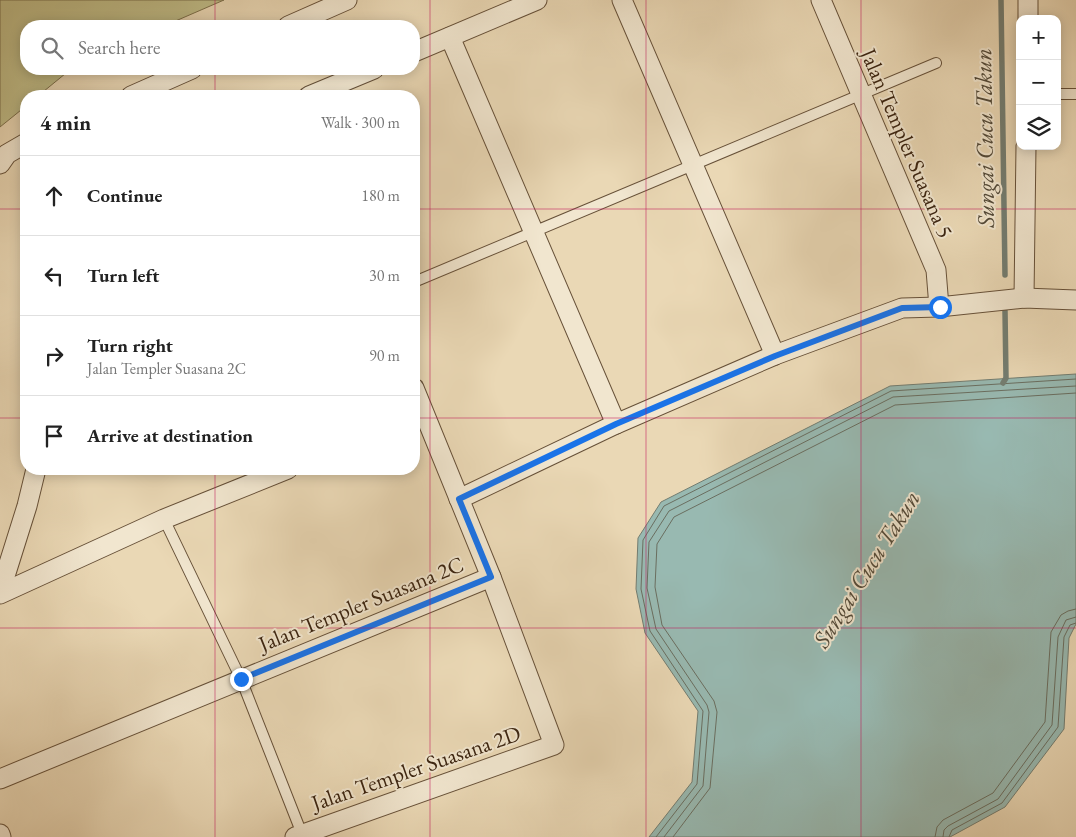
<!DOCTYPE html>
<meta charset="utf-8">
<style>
body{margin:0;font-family:"EB Garamond",serif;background:#f6f6f6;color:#222}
.controls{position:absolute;right:15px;top:15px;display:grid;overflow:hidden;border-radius:10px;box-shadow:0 2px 12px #0003}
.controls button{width:45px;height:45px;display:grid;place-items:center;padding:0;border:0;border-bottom:1px solid #e0e0e0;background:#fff;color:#222;font:25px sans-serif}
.stop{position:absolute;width:15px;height:15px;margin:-11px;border:4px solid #1a73e8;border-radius:50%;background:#fff}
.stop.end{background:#1a73e8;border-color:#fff;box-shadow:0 1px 5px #0008}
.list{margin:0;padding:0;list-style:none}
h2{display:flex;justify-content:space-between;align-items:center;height:65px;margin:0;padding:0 20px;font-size:21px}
h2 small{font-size:16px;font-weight:400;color:#767676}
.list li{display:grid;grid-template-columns:32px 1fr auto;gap:15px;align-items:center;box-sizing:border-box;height:80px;padding:0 20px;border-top:1px solid #e0e0e0}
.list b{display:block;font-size:19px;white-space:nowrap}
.list p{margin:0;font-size:16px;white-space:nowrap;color:#767676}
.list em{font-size:16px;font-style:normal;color:#767676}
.icon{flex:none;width:28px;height:28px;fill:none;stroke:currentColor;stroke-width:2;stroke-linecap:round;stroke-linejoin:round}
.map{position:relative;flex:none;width:1076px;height:837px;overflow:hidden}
.search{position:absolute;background:#fff;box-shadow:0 2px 12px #0003;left:20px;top:20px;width:400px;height:55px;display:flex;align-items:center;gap:12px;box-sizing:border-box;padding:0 18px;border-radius:20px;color:#767676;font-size:19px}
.panel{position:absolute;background:#fff;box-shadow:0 2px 12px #0003;left:20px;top:90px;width:400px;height:385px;border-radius:20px}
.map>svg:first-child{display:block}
.green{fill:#bfbc88;stroke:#7d704c}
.water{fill:#98b9b1;stroke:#737d71}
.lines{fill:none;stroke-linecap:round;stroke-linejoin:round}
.shore{stroke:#6a6e60;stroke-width:1}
.stream{stroke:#737d71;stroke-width:5.5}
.lane-casing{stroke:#675139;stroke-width:12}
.street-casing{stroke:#675139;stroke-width:21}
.lane{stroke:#f1e6cf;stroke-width:10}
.street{stroke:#f1e6cf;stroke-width:19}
.route{stroke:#1a73e8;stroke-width:6}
.grid{fill:none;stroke:#c2185b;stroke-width:1;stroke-opacity:0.55}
.labels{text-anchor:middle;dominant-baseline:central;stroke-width:4;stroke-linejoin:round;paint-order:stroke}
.street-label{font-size:22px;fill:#3b2410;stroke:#f1e6cf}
.water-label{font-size:24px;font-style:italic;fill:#524938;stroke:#f1e6cf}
</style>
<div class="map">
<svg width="1076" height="837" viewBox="0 0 1076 837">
<rect width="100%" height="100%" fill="#ead8b5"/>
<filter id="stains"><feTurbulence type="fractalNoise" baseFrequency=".004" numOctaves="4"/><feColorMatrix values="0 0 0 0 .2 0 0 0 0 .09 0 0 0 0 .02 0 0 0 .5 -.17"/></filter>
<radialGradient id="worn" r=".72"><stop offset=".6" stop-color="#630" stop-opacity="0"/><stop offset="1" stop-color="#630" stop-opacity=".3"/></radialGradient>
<!-- green -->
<path class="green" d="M 0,0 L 224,0 L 164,26 L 26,26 L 26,69 L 71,69 L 38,96 L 26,96 L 26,106 L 0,127 Z"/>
<!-- water -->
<path class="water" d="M 1076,374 L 1076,624 L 1069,638 L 1064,729 L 1005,807 L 950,837 L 649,837 L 692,782 L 698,711 L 645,633 L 636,589 L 638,538 L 661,502 L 890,386 Z"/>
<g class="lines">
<!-- shore -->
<g class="shore">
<path d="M 656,837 L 697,784 L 703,711 L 650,631 L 641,589 L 643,540 L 664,506 L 891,391 L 1076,379"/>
<path d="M 664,837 L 703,786 L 709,712 L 707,705 L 656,629 L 647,588 L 649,542 L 669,511 L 893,397 L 1076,386"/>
<path d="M 673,837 L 710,788 L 717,712 L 714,701 L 662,625 L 655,587 L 657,544 L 674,517 L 895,405 L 1076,393"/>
<path d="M 935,837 L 937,827 L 943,820 L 993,793 L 1045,722 L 1051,632 L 1061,615 L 1068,611 L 1076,609"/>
<path d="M 943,837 L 944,830 L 948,826 L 998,799 L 1052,725 L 1058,637 L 1066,620 L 1076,617"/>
<path d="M 949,837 L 952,830 L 1002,803 L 1058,727 L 1064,637 L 1070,625 L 1076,623"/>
</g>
<!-- stream -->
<g class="stream">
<path d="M 1001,0 L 1005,275"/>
<path d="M 1003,383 L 1006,378 L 1005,311"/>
</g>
<defs>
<g id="lane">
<path d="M 1057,94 L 1076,94"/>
<path d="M 414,282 L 936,63"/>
<path d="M 164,519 L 241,679 L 302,834"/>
</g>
<g id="street">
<path d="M 622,0 L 775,355"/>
<path d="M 821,0 L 936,270 L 939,307"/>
<path d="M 1028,19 L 1028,0"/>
<path d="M 288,26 L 347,0"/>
<path d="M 450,37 L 616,424"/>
<path d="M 414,52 L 537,0"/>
<path d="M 131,96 L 192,69"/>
<path d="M 309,96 L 374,69"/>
<path d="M 0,164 L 7,154 L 26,143"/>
<path d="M 1024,298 L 1026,146"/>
<path d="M 459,499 L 616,424 L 775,355 L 902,308 L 939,307 L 1024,298 L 1076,300"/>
<path d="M 0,592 L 27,506 L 36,469"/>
<path d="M 0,594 L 164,519 L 288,469"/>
<path d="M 0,779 L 491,577"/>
<path d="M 0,834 L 1,837"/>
<path d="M 295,837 L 554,745 L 491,577 L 414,388"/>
</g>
</defs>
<!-- lane casing -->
<use href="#lane" class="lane-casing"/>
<!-- street casing -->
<use href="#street" class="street-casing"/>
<!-- lane -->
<use href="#lane" class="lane"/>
<!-- street -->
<use href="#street" class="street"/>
</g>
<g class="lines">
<!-- route -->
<path class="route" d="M 241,679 L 491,577 L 459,499 L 616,424 L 775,356 L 902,308 L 940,307"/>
</g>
<!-- grid -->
<path class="grid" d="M 215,0 L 215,26M 430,0 L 430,837M 646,0 L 646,837M 861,0 L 861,837M 215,69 L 215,96M 0,209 L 26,209M 414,209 L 1076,209M 0,418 L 26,418M 414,418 L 1076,418M 215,469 L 215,837M 0,628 L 1076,628"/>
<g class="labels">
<!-- street labels -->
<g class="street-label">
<text transform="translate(907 143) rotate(67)">Jalan Templer Suasana 5</text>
<text transform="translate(361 604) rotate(-22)">Jalan Templer Suasana 2C</text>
<text transform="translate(416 768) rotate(-19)">Jalan Templer Suasana 2D</text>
</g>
<!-- water labels -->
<g class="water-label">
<text transform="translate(984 138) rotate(-91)">Sungai Cucu Takun</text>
<text transform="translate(866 569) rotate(-58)">Sungai Cucu Takun</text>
</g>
</g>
<rect width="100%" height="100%" filter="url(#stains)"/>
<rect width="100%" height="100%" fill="url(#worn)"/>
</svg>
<div class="controls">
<button>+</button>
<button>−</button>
<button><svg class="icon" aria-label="layers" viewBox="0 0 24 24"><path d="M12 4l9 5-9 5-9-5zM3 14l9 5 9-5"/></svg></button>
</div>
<div class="stop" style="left:940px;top:307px"></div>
<div class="stop end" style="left:241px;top:679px"></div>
<div class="search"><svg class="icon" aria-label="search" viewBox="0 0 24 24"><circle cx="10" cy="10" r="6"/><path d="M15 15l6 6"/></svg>Search here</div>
<section class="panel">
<h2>4 min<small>Walk · 300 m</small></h2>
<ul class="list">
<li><svg class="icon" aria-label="ahead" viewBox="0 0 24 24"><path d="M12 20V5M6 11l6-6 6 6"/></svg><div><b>Continue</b></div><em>180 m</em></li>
<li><svg class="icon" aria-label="left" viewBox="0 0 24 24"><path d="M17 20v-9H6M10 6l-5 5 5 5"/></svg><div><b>Turn left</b></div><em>30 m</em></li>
<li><svg class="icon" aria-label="right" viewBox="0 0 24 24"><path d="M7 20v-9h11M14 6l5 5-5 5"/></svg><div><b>Turn right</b><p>Jalan Templer Suasana 2C</p></div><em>90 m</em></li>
<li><svg class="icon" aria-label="arrive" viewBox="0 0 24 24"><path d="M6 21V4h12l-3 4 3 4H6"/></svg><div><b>Arrive at destination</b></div></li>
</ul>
</section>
</div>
